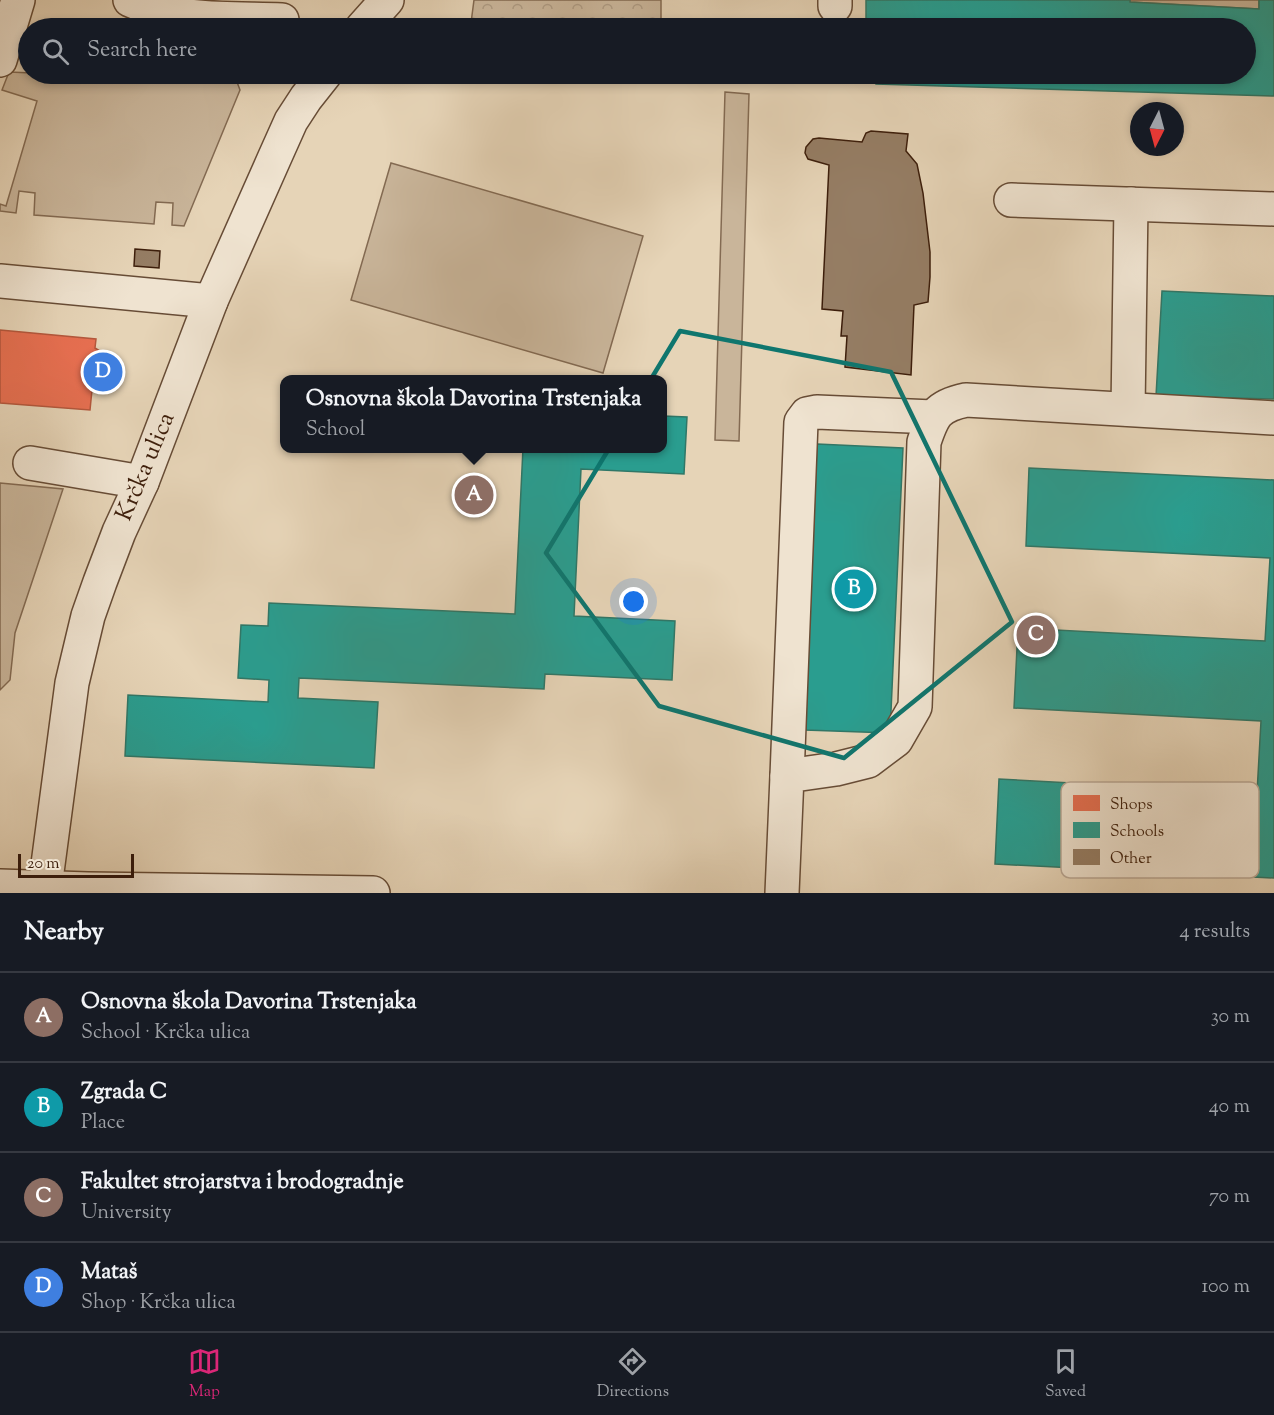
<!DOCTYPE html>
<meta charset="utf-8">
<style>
body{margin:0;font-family:"Sorts Mill Goudy",serif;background:#20242c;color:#f1f3f6}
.compass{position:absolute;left:1130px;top:102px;width:54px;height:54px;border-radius:50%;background:#171b24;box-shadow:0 3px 9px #0003;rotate:186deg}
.scale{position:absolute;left:18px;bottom:15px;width:116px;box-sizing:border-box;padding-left:6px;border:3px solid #3d1e0b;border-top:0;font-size:16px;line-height:21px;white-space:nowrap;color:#3d1e0b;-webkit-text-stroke:4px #efe3d0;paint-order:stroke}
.you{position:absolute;left:634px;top:602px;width:21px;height:21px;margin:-15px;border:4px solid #fff;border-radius:50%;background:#1a73e8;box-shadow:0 0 0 9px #1a73e833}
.badge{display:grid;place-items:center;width:39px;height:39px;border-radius:50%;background:#db2777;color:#fff;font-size:20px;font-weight:700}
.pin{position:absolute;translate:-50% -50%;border:3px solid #fff;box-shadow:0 2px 6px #0006}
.popup{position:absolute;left:280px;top:375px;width:387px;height:78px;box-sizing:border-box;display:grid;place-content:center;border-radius:12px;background:#171b24;filter:drop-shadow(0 2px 4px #0005);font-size:20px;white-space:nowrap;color:#9ea1a6}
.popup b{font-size:22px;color:#f1f3f6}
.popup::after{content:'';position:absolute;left:50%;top:100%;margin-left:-12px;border:12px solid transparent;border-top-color:#171b24}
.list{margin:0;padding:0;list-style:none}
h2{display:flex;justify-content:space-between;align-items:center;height:78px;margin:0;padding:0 24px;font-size:26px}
h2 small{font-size:20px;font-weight:400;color:#9ea1a6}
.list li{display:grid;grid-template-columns:39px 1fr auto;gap:18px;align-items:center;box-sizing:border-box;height:90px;padding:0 24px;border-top:2px solid #363941}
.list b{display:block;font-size:22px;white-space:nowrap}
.list p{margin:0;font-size:20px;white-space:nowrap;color:#9ea1a6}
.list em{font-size:20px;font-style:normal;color:#9ea1a6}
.icon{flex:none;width:33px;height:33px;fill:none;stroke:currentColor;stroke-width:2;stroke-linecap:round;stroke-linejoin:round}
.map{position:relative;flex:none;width:1274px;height:893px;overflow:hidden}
.search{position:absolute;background:#171b24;box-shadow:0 3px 9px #0003;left:18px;right:18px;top:18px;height:66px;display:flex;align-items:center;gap:15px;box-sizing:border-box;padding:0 21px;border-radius:33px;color:#9ea1a6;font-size:22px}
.sheet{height:438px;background:#171b24}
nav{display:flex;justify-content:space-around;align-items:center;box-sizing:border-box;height:84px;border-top:2px solid #363941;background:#171b24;font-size:16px;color:#9ea1a6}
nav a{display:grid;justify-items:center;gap:3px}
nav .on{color:#db2777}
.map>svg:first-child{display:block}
.grass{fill:#c9b59a;stroke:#836a52;stroke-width:1.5}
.park{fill:url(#park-crowns);stroke:#836a52;stroke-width:1.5}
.shops{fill:#e76f51;stroke:#b4573c;stroke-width:1.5}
.schools{fill:#2a9d8f;stroke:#307767;stroke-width:1.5}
.building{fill:#957d64;stroke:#3d1e0b;stroke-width:1.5}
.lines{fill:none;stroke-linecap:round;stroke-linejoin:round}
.minor-casing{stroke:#674c36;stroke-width:36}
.minor{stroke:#efe3d0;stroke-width:33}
.marked{fill:none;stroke:#0f766e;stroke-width:4.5;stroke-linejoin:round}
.labels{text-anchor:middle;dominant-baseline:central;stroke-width:6;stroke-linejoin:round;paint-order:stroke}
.street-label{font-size:24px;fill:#3d1e0b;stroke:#efe3d0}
.key{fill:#efe3d0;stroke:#baa895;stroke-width:1.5}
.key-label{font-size:16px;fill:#3d1e0b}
</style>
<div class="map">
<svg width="1274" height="893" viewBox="0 0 1274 893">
<defs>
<pattern id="park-crowns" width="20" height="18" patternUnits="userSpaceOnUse" patternTransform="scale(1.5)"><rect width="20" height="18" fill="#c9b59a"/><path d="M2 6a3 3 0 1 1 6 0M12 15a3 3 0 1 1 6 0" fill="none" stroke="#ae9b83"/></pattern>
</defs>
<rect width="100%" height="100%" fill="#e6d4b7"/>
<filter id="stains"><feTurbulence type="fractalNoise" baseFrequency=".00333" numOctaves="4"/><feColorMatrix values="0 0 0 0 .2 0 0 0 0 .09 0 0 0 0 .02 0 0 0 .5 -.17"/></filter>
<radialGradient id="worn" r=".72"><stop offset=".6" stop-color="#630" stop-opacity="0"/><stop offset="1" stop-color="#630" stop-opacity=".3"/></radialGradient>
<!-- grass -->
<g class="grass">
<path d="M 1130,0 L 1259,0 L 1259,9 L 1130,2 Z"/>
<path d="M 9,72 L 237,82 L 240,90 L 184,226 L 172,225 L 173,203 L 156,202 L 154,224 L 34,215 L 35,193 L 19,191 L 16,213 L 0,211 L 0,204 L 6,206 L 37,101 L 2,90 Z"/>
<path d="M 725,92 L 749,94 L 739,441 L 715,440 Z"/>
<path d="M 391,163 L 643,236 L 603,373 L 351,300 Z"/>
<path d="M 0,483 L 63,489 L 15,633 L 10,680 L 0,690 Z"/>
</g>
<!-- park -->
<path class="park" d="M 474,0 L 661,0 L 661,18 L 656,28 L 498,28 L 471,23 Z"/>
<!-- shops -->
<path class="shops" d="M 0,330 L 96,339 L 95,348 L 103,353 L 105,361 L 115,362 L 114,371 L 109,380 L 103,386 L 92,390 L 90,410 L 0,403 Z"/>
<!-- schools -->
<g class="schools">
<path d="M 866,0 L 1130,0 L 1130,2 L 1259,9 L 1259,0 L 1274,0 L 1274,96 L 876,84 L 876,74 L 1246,74 L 1246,28 L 878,28 L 878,19 L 866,19 Z"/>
<path d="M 1162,291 L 1274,296 L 1274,399 L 1156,396 Z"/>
<path d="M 663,416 L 687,417 L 684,474 L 581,469 L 574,616 L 675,621 L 672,680 L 545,674 L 544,689 L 299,678 L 298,698 L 378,702 L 374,768 L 125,756 L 128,695 L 268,702 L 269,680 L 238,678 L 241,625 L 268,626 L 269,603 L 515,614 L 523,448 L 663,448 Z"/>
<path d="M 817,444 L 903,448 L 890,733 L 805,730 Z"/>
<path d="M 1029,468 L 1274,480 L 1274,878 L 995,864 L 999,779 L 1257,793 L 1261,721 L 1014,708 L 1018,628 L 1265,641 L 1270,558 L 1026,546 Z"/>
</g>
<!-- building -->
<g class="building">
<path d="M 871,131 L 908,134 L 906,151 L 917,164 L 923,193 L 930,252 L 930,277 L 928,302 L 914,305 L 911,375 L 845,367 L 847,336 L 841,336 L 843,311 L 822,309 L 829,165 L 808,159 L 805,153 L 806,147 L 813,139 L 819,138 L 862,142 L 866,133 Z"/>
<path d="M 135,249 L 160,251 L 159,268 L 134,266 Z"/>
</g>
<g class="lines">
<defs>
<g id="minor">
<path d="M 130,0 C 175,22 232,18 282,20"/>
<path d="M 835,6 L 835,0"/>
<path d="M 362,28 L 387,0"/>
<path d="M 0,60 L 18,0"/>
<path d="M 1011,200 L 1274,209"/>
<path d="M 0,281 L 211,301"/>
<path d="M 1128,409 L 1131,204"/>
<path d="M 30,463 L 142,482"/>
<path d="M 787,776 L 801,422 L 807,414 L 817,412 L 933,417"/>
<path d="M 0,886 L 88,889 L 373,893"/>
<path d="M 45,887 L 72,683 L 88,616 L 100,582 L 119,532 L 142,482 L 211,301 L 274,159 L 291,121 L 306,98 L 325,74"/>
<path d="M 782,893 L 787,776 L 836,769 L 868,761 L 896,740 L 915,707 L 924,442 C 933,415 937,406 966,400 L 1274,418"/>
</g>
</defs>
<!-- minor casing -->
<use href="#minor" class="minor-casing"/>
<!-- minor -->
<use href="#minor" class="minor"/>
</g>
<!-- marked area -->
<path class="marked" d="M 680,331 L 891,372 L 1012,622 L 844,758 L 659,706 L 546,553 Z"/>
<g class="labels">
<!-- street labels -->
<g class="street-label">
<text transform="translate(146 467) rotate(-67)">Krčka ulica</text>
</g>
</g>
<!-- legend -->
<rect x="1061" y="782" width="198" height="96" rx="9" class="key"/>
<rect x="1073" y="795" width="27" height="16" fill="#e76f51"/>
<rect x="1073" y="822" width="27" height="16" fill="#2a9d8f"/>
<rect x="1073" y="849" width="27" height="16" fill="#957d64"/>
<g class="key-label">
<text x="1110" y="809">Shops</text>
<text x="1110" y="836">Schools</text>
<text x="1110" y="863">Other</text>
</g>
<rect width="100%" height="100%" filter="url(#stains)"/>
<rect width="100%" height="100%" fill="url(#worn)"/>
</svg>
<svg class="compass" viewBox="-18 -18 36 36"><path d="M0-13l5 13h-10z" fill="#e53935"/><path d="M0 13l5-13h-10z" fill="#9ea1a6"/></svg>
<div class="scale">20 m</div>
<div class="you"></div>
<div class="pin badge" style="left:474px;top:495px;background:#8d6e63">A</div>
<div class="popup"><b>Osnovna škola Davorina Trstenjaka</b>School</div>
<div class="pin badge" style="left:854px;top:589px;background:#0f9aa8">B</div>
<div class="pin badge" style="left:1036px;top:635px;background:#8d6e63">C</div>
<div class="pin badge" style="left:103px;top:372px;background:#3f7fe0">D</div>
<div class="search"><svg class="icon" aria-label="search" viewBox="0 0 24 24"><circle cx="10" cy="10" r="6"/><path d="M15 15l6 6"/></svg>Search here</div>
</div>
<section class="sheet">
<h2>Nearby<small>4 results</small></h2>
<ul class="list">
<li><span class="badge" style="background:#8d6e63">A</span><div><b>Osnovna škola Davorina Trstenjaka</b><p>School · Krčka ulica</p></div><em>30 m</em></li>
<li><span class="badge" style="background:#0f9aa8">B</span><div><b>Zgrada C</b><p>Place</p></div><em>40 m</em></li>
<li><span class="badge" style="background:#8d6e63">C</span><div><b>Fakultet strojarstva i brodogradnje</b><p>University</p></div><em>70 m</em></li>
<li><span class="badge" style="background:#3f7fe0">D</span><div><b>Mataš</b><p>Shop · Krčka ulica</p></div><em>100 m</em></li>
</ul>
</section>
<nav>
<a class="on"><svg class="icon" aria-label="map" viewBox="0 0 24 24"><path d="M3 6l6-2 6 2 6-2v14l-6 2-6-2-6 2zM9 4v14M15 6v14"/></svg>Map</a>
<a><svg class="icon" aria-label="directions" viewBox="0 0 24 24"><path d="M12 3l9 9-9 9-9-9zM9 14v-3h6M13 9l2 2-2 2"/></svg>Directions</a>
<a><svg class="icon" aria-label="saved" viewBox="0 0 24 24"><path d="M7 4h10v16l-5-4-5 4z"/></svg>Saved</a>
</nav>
